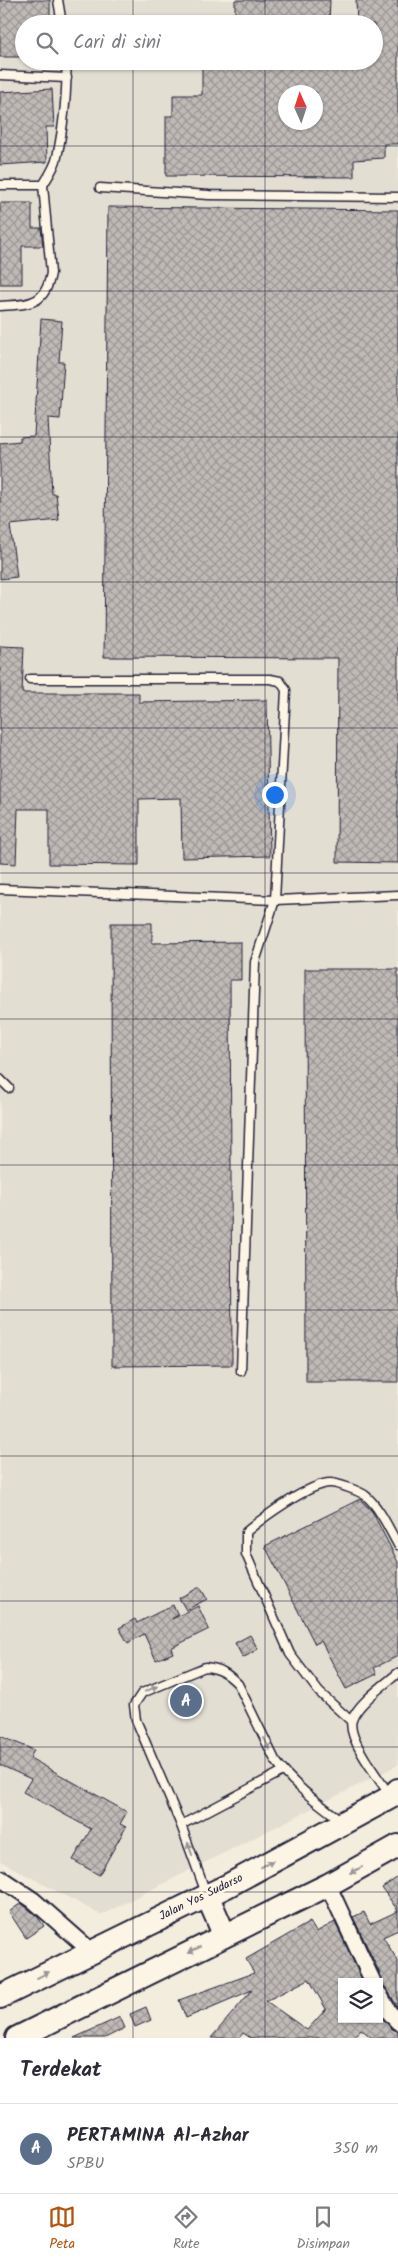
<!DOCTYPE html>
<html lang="id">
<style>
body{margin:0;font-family:Kalam,sans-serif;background:#f2f2f3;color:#2b2b33}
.controls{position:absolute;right:15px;bottom:15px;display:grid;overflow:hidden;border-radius:0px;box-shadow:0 1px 4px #0004}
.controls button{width:45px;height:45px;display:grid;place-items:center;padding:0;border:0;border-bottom:1px solid #e1e1e2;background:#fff;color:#2b2b33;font:25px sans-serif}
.compass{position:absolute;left:278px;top:85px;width:45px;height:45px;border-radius:50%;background:#fff;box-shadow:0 1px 4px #0004;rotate:357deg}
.you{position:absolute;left:274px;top:794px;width:18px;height:18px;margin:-12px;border:4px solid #fff;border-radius:50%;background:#1a73e8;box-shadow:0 0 0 8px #1a73e833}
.badge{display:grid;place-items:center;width:32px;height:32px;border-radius:50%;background:#b45309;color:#fff;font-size:16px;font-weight:700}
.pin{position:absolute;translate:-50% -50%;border:2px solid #fff;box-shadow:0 1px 5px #0006}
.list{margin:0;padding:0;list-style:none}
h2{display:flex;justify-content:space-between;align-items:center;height:65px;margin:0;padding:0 20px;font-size:21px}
h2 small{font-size:16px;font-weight:400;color:#7c7c81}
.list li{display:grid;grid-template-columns:32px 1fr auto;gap:15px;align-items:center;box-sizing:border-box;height:90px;padding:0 20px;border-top:1px solid #e1e1e2}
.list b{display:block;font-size:19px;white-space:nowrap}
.list p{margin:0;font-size:16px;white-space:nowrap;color:#7c7c81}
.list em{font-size:16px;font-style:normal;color:#7c7c81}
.icon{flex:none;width:28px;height:28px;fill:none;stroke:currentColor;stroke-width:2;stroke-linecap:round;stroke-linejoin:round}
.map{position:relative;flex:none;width:398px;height:2038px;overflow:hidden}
.search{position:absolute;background:#fff;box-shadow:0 1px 4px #0004;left:15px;right:15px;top:15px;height:55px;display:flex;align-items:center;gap:12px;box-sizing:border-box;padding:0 18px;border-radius:28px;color:#7c7c81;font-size:19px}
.sheet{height:155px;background:#fff}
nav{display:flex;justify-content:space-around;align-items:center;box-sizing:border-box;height:70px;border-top:1px solid #e1e1e2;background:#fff;font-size:14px;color:#7c7c81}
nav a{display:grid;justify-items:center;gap:2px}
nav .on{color:#b45309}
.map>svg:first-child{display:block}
.built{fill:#e3ded2;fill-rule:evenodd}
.building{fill:url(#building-cross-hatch);stroke:#22223b;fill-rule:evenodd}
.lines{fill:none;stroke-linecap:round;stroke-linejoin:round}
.lane-casing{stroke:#22223b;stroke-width:11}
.street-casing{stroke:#22223b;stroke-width:19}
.primary-casing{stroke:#22223b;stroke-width:26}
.lane{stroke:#fcf5e5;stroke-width:8}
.street{stroke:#fcf5e5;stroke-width:15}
.primary{stroke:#fcf5e5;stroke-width:22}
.oneway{fill:#9a9698}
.grid{fill:none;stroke:#22223b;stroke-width:1;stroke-opacity:0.55}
.labels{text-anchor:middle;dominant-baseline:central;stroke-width:5;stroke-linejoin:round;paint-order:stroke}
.street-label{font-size:12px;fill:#22223b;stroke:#fcf5e5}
</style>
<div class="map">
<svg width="398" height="2038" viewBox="0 0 398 2038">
<defs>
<pattern id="building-cross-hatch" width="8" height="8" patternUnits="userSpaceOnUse" patternTransform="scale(1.25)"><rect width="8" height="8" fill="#bfbab6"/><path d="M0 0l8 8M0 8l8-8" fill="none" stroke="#9b9795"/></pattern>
</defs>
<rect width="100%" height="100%" fill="#f3edde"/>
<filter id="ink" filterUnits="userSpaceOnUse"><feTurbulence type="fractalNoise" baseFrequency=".02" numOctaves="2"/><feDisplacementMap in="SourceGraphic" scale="10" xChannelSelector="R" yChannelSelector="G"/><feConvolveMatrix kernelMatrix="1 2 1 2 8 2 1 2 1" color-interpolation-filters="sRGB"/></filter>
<g filter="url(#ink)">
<!-- built -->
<path class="built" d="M 0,0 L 398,0 L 398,1765 L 101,1915 L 0,1861 ZM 24,24 L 374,24 L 374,61 L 24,61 ZM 286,92 L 316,92 L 316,122 L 286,122 Z"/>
<!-- building -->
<g class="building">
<path d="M 0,0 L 50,0 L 50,24 L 24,24 L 24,57 L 0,57 Z"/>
<path d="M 235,0 L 330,0 L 329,24 L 235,24 Z"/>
<path d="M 356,0 L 398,0 L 398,144 L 384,144 L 384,158 L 354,160 L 354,177 L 166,176 L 166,116 L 173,116 L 173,95 L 202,95 L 202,61 L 374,61 L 374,24 L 357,24 ZM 286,92 L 316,92 L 316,122 L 286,122 Z"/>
<path d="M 52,89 L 54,127 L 46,127 L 47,162 L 0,165 L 0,92 Z"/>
<path d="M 0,203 L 32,203 L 32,228 L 41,228 L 43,246 L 22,246 L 22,284 L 0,284 Z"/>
<path d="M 108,207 L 398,210 L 398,863 L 337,862 L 338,658 L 104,657 Z"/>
<path d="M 41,319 L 62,321 L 59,362 L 64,362 L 60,419 L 48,418 L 52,494 L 56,494 L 59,520 L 10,525 L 17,577 L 0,579 L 0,443 L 20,441 L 20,437 L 34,436 Z"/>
<path d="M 0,646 L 24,647 L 22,693 L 139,693 L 139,702 L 267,700 L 270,856 L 182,858 L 181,798 L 139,799 L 139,865 L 49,864 L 49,809 L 18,809 L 16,864 L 0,863 Z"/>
<path d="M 111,923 L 152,923 L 152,943 L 241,942 L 241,980 L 230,980 L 232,1365 L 112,1366 Z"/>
<path d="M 305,969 L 398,969 L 398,1382 L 306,1382 Z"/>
<path d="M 360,1499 L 372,1511 L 398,1562 L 398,1656 L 374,1668 L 377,1674 L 346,1689 L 321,1641 L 315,1644 L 265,1546 Z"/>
<path d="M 200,1587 L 207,1599 L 186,1610 L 179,1598 Z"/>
<path d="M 173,1605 L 178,1615 L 172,1619 L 198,1606 L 209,1629 L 171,1648 L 173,1653 L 156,1660 L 144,1634 L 128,1643 L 119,1628 L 135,1619 L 137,1623 Z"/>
<path d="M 250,1635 L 258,1649 L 243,1658 L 235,1643 Z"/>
<path d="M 0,1736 L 34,1750 L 30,1758 L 127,1812 L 120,1824 L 126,1827 L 99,1875 L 73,1860 L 91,1829 L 23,1792 L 31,1779 L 0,1765 Z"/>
<path d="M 398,1877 L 398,1930 L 383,1937 L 398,1961 L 398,2008 L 387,1989 L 382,1985 L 382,1978 L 353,1917 L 364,1912 L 370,1924 L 398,1911 L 382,1888 Z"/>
<path d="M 21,1903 L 37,1916 L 44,1926 L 26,1938 L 9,1912 Z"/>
<path d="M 310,1922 L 316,1932 L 335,1922 L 363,1982 L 342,1982 L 342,2019 L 379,2019 L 379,2014 L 391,2028 L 398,2031 L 398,2038 L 372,2038 L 361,2029 L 353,2038 L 251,2038 L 243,2033 L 239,2038 L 211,2038 L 252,1990 L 186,2018 L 179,2000 L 254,1973 L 246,1959 ZM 309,1979 L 326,2009 L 307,2030 L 266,2001 Z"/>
<path d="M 146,2007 L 151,2020 L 135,2027 L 130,2014 Z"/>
<path d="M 120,2017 L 125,2028 L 105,2038 L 74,2038 Z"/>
</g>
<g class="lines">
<defs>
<g id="lane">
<path d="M 58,0 L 62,24"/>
<path d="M 0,75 L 67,78"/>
<path d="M 0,185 L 43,185 C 48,177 55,167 57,157 C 63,130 68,89 66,61"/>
<path d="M 100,188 L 209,195 L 398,197"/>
<path d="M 0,306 C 29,304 45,306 51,273 L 43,185"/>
<path d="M 30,679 L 270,679 L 280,681 L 286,690 L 275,900 L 255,962 L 241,1371"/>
<path d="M 0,889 L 275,900 L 398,895"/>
<path d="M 0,1079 L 9,1088"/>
<path d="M 351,1721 L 319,1692 L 290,1654 L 246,1554 L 246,1532 C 261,1519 310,1483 330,1483 C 337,1483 360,1491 366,1496 C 380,1508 389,1529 398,1545"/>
<path d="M 390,1795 C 379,1779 346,1738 352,1720 C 357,1704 385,1684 398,1673"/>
<path d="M 181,1825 L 283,1771"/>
<path d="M 206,1893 L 181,1825 L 136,1720 L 134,1705 L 142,1693 L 205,1667 C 220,1668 228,1674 238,1684 L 275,1760 C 293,1785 318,1803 342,1821"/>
</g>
<g id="street">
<path d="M 0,1878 L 33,1900 L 91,1951"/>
<path d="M 328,1885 L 373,1982"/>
<path d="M 379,1994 L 389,2012 L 398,2022"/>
</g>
<g id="primary">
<path d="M 207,1895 L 224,1934"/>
<path d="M 0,1997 L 227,1886 L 391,1797 L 398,1790"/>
<path d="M 17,2038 L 328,1885 L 398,1846"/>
</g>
</defs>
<!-- lane casing -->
<use href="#lane" class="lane-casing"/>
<!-- street casing -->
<use href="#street" class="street-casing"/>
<!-- primary casing -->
<use href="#primary" class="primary-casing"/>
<!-- lane -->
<use href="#lane" class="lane"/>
<!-- street -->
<use href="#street" class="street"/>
<!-- primary -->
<use href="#primary" class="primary"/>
</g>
<!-- one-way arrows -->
<defs><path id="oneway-solid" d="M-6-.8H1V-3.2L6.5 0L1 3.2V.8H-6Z" transform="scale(1.25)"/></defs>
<g class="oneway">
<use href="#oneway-solid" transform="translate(151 1689) rotate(-23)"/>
<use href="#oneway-solid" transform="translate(267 1744) rotate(64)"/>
<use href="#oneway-solid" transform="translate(190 1849) rotate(-110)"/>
<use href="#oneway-solid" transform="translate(267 1864) rotate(-28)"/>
<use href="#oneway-solid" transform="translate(356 1870) rotate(153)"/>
<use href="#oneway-solid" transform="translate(194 1950) rotate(153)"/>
<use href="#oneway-solid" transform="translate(43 1975) rotate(-27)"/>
</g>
</g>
<!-- grid -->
<path class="grid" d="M 133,0 L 133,24M 265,0 L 265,24M 133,61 L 133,2038M 265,61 L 265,2038M 0,146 L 398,146M 0,291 L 398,291M 0,437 L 398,437M 0,582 L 398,582M 0,728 L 398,728M 0,873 L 398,873M 0,1019 L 398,1019M 0,1165 L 398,1165M 0,1310 L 398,1310M 0,1456 L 398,1456M 0,1601 L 398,1601M 0,1747 L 398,1747M 0,1892 L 398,1892"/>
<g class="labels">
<!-- street labels -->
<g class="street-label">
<text transform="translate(201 1897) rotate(-26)">Jalan Yos Sudarso</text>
</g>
</g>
</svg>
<div class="controls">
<button><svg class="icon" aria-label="layers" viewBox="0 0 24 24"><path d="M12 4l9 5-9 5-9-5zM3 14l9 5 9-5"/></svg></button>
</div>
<svg class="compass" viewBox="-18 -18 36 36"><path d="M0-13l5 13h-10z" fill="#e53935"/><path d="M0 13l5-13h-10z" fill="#7c7c81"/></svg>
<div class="you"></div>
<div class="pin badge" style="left:186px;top:1701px;background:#5c6f8a">A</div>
<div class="search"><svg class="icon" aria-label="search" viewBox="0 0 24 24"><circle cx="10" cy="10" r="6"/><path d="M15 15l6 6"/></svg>Cari di sini</div>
</div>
<section class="sheet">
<h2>Terdekat<small></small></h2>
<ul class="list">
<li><span class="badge" style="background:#5c6f8a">A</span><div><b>PERTAMINA Al-Azhar</b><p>SPBU</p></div><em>350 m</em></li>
</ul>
</section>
<nav>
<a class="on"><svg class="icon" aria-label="map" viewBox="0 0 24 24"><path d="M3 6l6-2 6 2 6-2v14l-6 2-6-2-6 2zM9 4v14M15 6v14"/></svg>Peta</a>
<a><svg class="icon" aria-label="directions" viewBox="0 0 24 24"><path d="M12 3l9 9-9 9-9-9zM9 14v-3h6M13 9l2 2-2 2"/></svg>Rute</a>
<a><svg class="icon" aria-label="saved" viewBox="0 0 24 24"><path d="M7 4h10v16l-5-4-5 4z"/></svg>Disimpan</a>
</nav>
